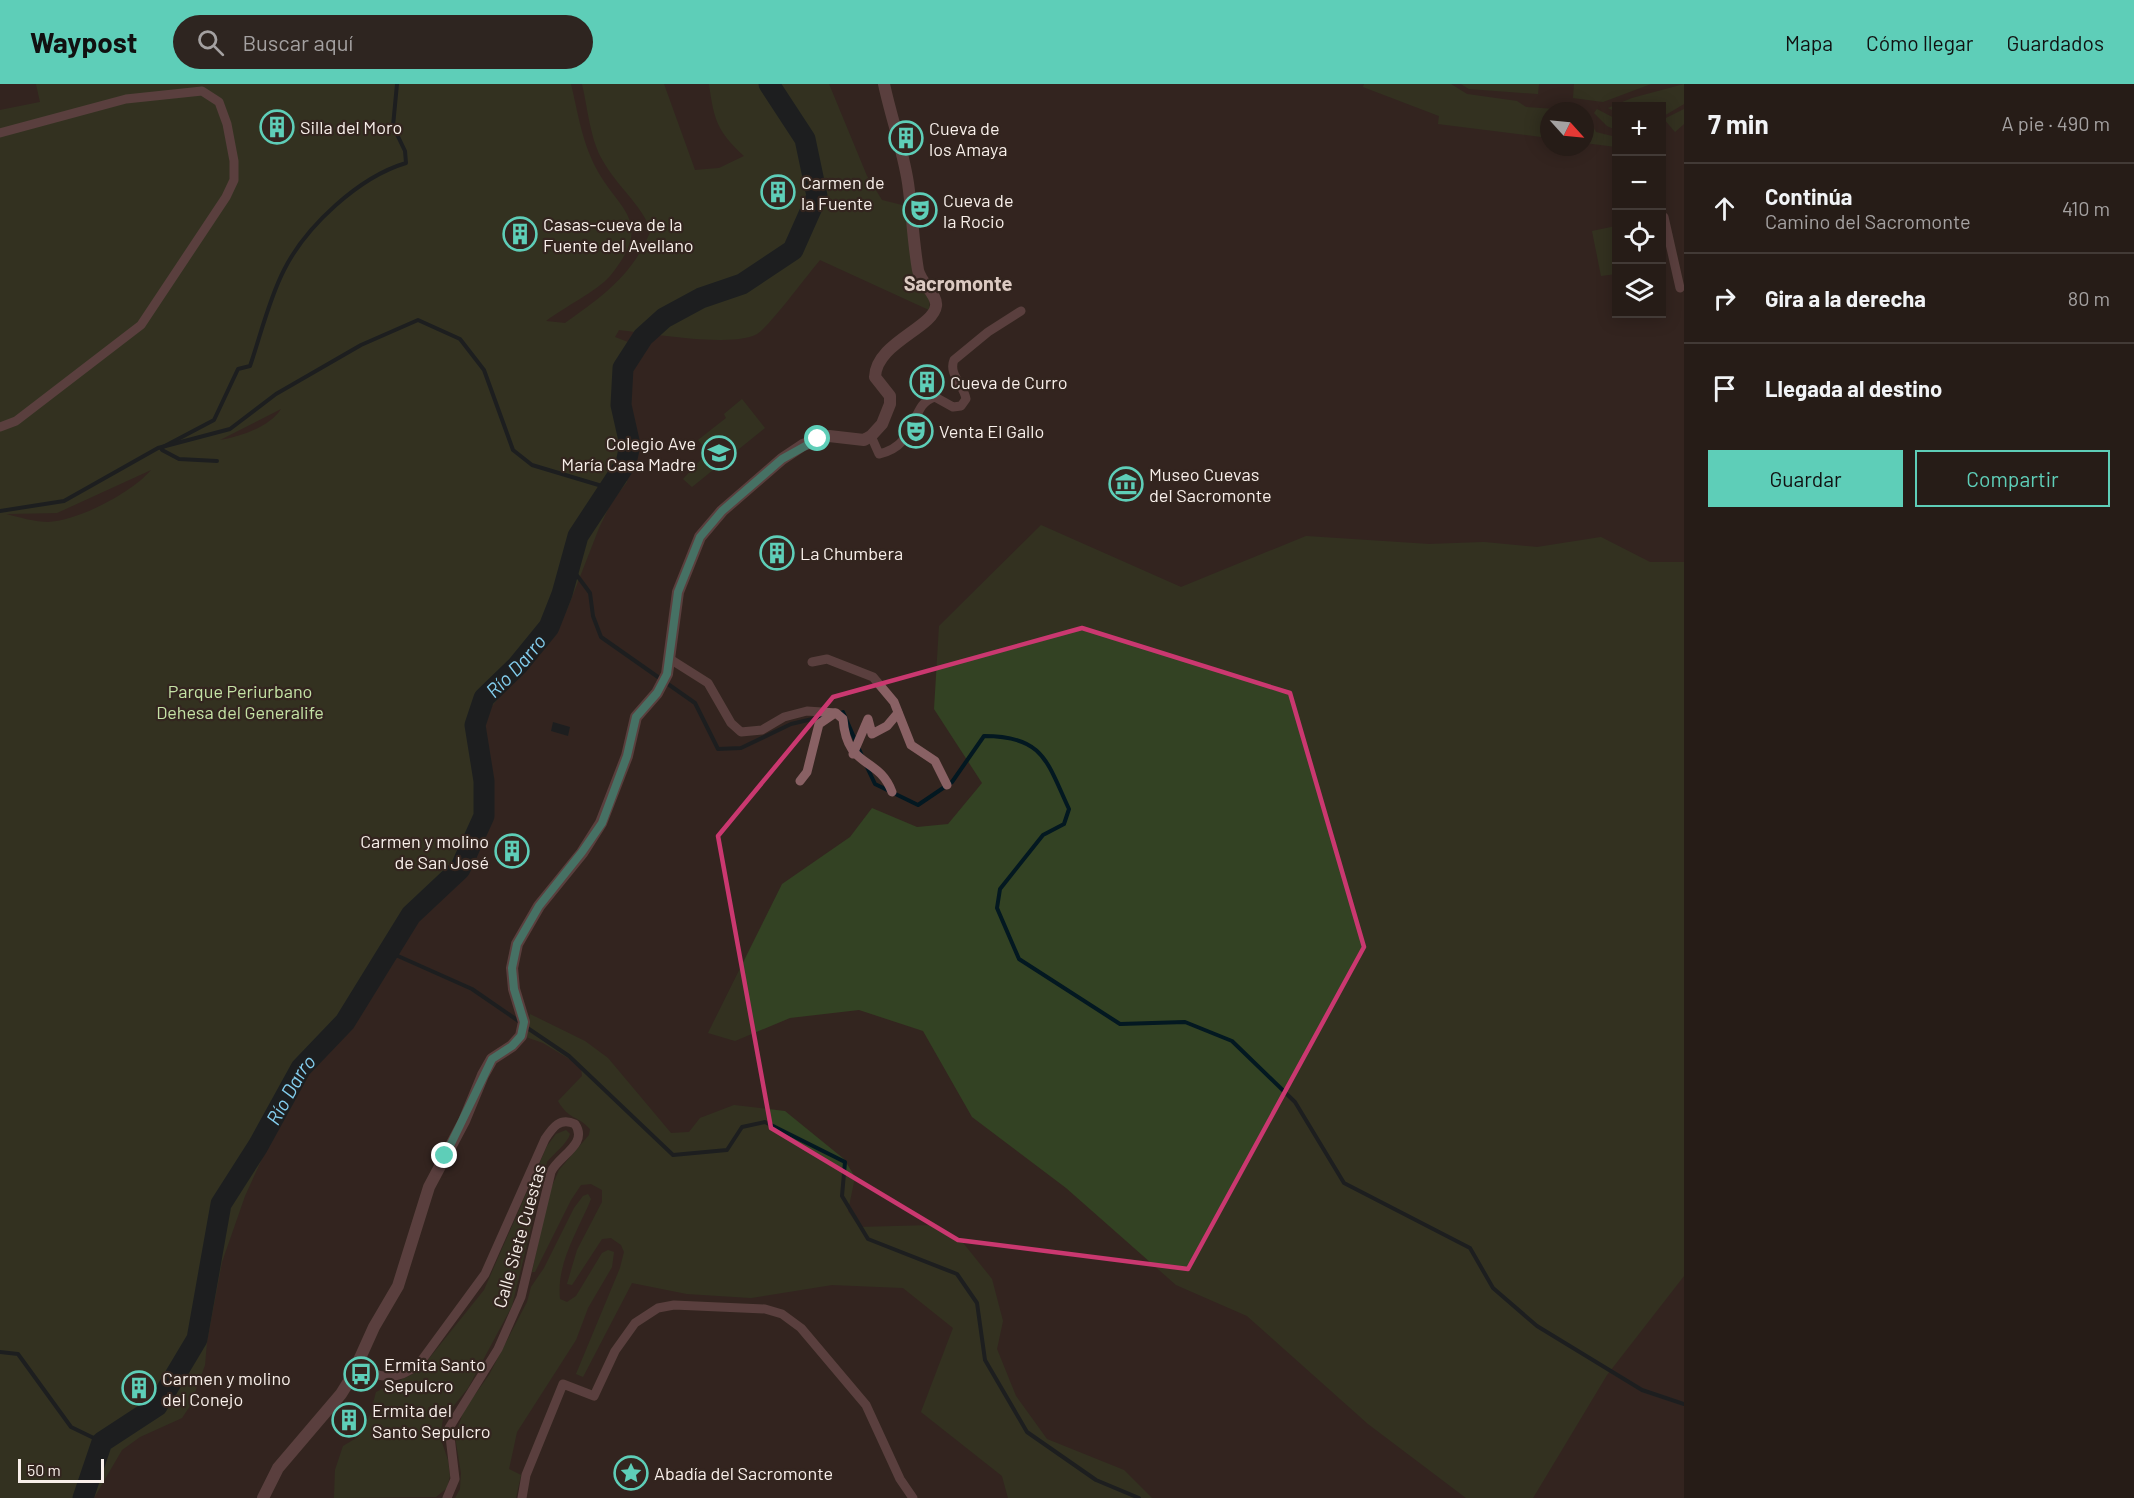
<!DOCTYPE html>
<html lang="es">
<meta charset="utf-8">
<style>
body{margin:0;font-family:Barlow,sans-serif;background:#2e2520;color:#f1f3f6}
.controls{position:absolute;right:18px;top:18px;display:grid;overflow:hidden;border-radius:0px;box-shadow:0 3px 15px #0003}
.controls button{width:54px;height:54px;display:grid;place-items:center;padding:0;border:0;border-bottom:2px solid #423a36;background:#261c17;color:#f1f3f6;font:30px sans-serif}
.compass{position:absolute;left:1540px;top:18px;width:54px;height:54px;border-radius:50%;background:#261c17;box-shadow:0 3px 15px #0003;rotate:117deg}
.scale{position:absolute;left:18px;bottom:15px;width:86px;box-sizing:border-box;padding-left:6px;border:3px solid #f8efea;border-top:0;font-size:16px;line-height:21px;white-space:nowrap;color:#f8efea;-webkit-text-stroke:4px #33251f;paint-order:stroke}
.stop{position:absolute;width:18px;height:18px;margin:-14px;border:4px solid #5eceb8;border-radius:50%;background:#fff}
.stop.end{background:#5eceb8;border-color:#fff;box-shadow:0 2px 6px #0008}
.list{margin:0;padding:0;list-style:none}
h2{display:flex;justify-content:space-between;align-items:center;height:78px;margin:0;padding:0 24px;font-size:26px}
h2 small{font-size:20px;font-weight:400;color:#a4a1a1}
.list li{display:grid;grid-template-columns:39px 1fr auto;gap:18px;align-items:center;box-sizing:border-box;height:90px;padding:0 24px;border-top:2px solid #423a36}
.list b{display:block;font-size:22px;white-space:nowrap}
.list p{margin:0;font-size:20px;white-space:nowrap;color:#a4a1a1}
.list em{font-size:20px;font-style:normal;color:#a4a1a1}
.actions{display:flex;gap:12px;padding:18px 24px}
.actions a{flex:1;padding:14px 0;border:2px solid #5eceb8;border-radius:0px;text-align:center;font-size:21px;color:#5eceb8}
.actions .main{background:#5eceb8;color:#111}
.icon{flex:none;width:33px;height:33px;fill:none;stroke:currentColor;stroke-width:2;stroke-linecap:round;stroke-linejoin:round}
.map{position:relative;flex:none;width:1684px;height:1414px;overflow:hidden}
header{display:flex;align-items:center;gap:36px;box-sizing:border-box;height:84px;padding:0 30px;background:#5eceb8;color:#111}
header strong{font-size:28px}
nav{display:flex;gap:33px;margin-inline-start:auto;font-size:21px}
.search{width:420px;height:54px;background:#2e2520;display:flex;align-items:center;gap:15px;box-sizing:border-box;padding:0 21px;border-radius:33px;color:#a4a1a1;font-size:22px}
main{display:flex}
aside{flex:1;background:#261c17}
.map>svg:first-child{display:block}
.green{fill:#334223;fill-rule:evenodd}
.water{fill:#031821}
.lines{fill:none;stroke-linecap:round;stroke-linejoin:round}
.stream{stroke:#031821;stroke-width:4}
.river{stroke:#031821;stroke-width:21}
.minor{stroke:#896164;stroke-width:9}
.tertiary{stroke:#896164;stroke-width:12}
.route{stroke:#5eceb8;stroke-width:8}
.marked{fill:none;stroke:#ca3870;stroke-width:4.5;stroke-linejoin:round}
.labels{text-anchor:middle;dominant-baseline:central;stroke-width:4.5;stroke-linejoin:round;paint-order:stroke}
.poi-label{font-size:18px;fill:#f8efea;stroke:#33251f;text-anchor:start}
.park-label{font-size:18px;fill:#c4e2a5;stroke:#33251f}
.street-label{font-size:18px;fill:#f8efea;stroke:#33251f}
.neighbourhood-label{font-size:20px;font-weight:bold;fill:#dccac2;stroke:#33251f}
.water-label{font-size:20px;font-style:italic;fill:#83cded;stroke:#33251f}
</style>
<header>
<strong>Waypost</strong>
<div class="search"><svg class="icon" aria-label="search" viewBox="0 0 24 24"><circle cx="10" cy="10" r="6"/><path d="M15 15l6 6"/></svg>Buscar aquí</div>
<nav><a>Mapa</a><a>Cómo llegar</a><a>Guardados</a></nav>
</header>
<main>
<div class="map">
<svg width="1684" height="1414" viewBox="0 0 1684 1414">
<rect width="100%" height="100%" fill="#33251f"/>
<!-- green -->
<g class="green">
<path d="M 36,0 L 571,0 C 577,25 581,52 592,76 C 614,126 658,133 610,192 C 597,207 564,223 546,237 L 565,239 C 603,212 633,191 651,146 C 640,119 617,102 603,77 C 590,55 588,25 582,0 L 664,0 L 695,86 L 719,84 L 744,72 C 717,47 714,36 709,0 L 829,0 L 867,92 L 882,116 L 906,122 L 930,214 L 929,226 L 820,176 C 808,190 768,244 757,250 C 732,264 649,249 619,246 L 615,253 L 638,262 L 630,281 L 626,303 L 631,356 L 627,398 L 611,419 L 599,444 L 567,526 L 544,559 L 488,627 L 478,649 L 481,731 L 474,754 L 464,774 L 411,841 L 375,901 L 286,1022 L 245,1112 L 222,1178 L 207,1258 L 205,1281 L 190,1322 L 182,1334 L 140,1353 L 122,1366 L 94,1414 L 0,1414 L 0,26 L 40,18 ZM 281,325 C 270,343 239,353 220,356 ZM 151,386 C 133,408 78,437 48,438 C 35,438 18,433 6,430 L 57,429 Z"/>
<path d="M 1364,0 L 1451,0 L 1467,10 L 1517,17 L 1526,23 L 1584,27 L 1549,27 L 1549,54 L 1438,40 L 1439,32 L 1363,3 Z"/>
<path d="M 1461,0 L 1539,0 L 1538,10 L 1469,5 Z"/>
<path d="M 1574,0 L 1651,0 L 1603,18 L 1573,14 Z"/>
<path d="M 1684,0 L 1684,20 L 1662,33 L 1662,22 L 1616,22 L 1616,28 L 1608,24 L 1632,14 Z"/>
<path d="M 1597,25 L 1616,35 L 1616,46 L 1607,42 L 1594,29 Z"/>
<path d="M 1684,25 L 1684,40 L 1675,48 L 1664,35 Z"/>
<path d="M 1585,28 L 1596,48 L 1616,53 L 1616,63 L 1585,59 Z"/>
<path d="M 1616,142 L 1616,190 L 1601,192 L 1592,147 Z"/>
<path d="M 742,315 L 765,344 L 692,403 L 683,395 L 708,368 L 698,356 L 726,334 L 724,330 Z"/>
<path d="M 1041,441 L 1181,503 L 1306,452 L 1429,460 L 1484,458 L 1537,463 L 1601,453 L 1650,478 L 1684,478 L 1684,1192 L 1607,1291 L 1533,1414 L 1466,1414 L 1368,1340 L 1247,1232 L 1176,1201 L 1066,1104 L 972,1033 L 923,947 L 859,926 L 790,934 L 735,957 L 708,949 L 782,800 L 850,753 L 872,724 L 917,743 L 948,740 L 982,699 L 934,625 L 939,542 Z"/>
<path d="M 530,930 L 585,957 L 608,974 L 671,1049 L 689,1048 L 700,1034 L 734,1021 L 785,1027 L 844,1075 L 855,1093 L 848,1127 L 859,1143 L 934,1141 L 960,1155 L 992,1195 L 1003,1237 L 997,1265 L 1016,1312 L 1047,1355 L 1124,1386 L 1152,1414 L 1008,1414 L 1002,1392 L 921,1328 L 953,1244 L 903,1204 L 832,1201 L 751,1214 L 687,1210 L 632,1199 L 583,1293 L 576,1290 L 620,1184 L 624,1168 L 621,1161 L 611,1154 L 602,1155 L 572,1201 L 567,1200 L 577,1166 L 602,1118 L 602,1106 L 591,1100 L 581,1101 L 571,1116 L 535,1188 L 532,1188 L 549,1109 L 559,1086 L 589,1051 L 590,1045 C 576,1030 570,1037 558,1017 L 582,992 L 581,982 L 543,959 L 526,953 Z"/>
<path d="M 566,1046 L 570,1050 C 567,1060 554,1069 547,1078 L 512,1222 L 468,1304 L 443,1335 L 440,1353 L 448,1376 L 450,1392 L 447,1404 L 436,1413 L 334,1414 L 335,1386 L 343,1362 L 358,1353 L 370,1331 L 376,1308 L 419,1287 L 484,1206 L 547,1062 L 556,1050 Z"/>
<path d="M 588,1110 L 591,1115 C 578,1147 556,1179 560,1215 L 567,1218 L 576,1212 L 602,1169 L 608,1166 L 614,1168 L 612,1183 L 588,1224 L 576,1256 L 517,1348 L 509,1385 L 521,1391 L 516,1414 L 455,1414 L 460,1405 L 461,1389 L 455,1352 L 464,1326 L 489,1291 L 527,1218 L 531,1203 L 544,1184 L 574,1124 L 583,1112 Z"/>
</g>
<!-- water -->
<path class="water" d="M 553,638 L 570,643 L 568,652 L 551,647 Z"/>
<g class="lines">
<!-- stream -->
<g class="stream">
<path d="M 161,364 L 214,336 L 238,285 L 250,282 C 261,250 269,215 284,186 C 306,142 359,93 406,79 L 405,67 L 393,42 L 397,0"/>
<path d="M 162,366 L 179,375 L 217,377"/>
<path d="M 0,427 L 64,417 L 158,364 L 230,345 L 276,310 L 361,261 L 418,236 L 460,255 L 484,286 L 513,366 L 532,381 L 612,405"/>
<path d="M 570,482 L 590,509 L 593,532 L 601,553 L 695,619 L 718,665 L 741,664 L 791,640 L 825,632"/>
<path d="M 838,630 L 843,628 L 862,672"/>
<path d="M 866,681 L 875,700 L 918,721 L 952,698 L 984,652 C 1044,652 1047,678 1069,725 L 1064,740 L 1043,751 L 1000,805 L 997,824 L 1019,875 L 1120,940 L 1185,938 L 1232,957 L 1295,1018 L 1344,1099 L 1470,1164 L 1493,1204 L 1537,1242 L 1642,1306 L 1684,1320"/>
<path d="M 389,868 L 472,905 L 520,938"/>
<path d="M 526,943 L 569,972 L 673,1071 L 727,1066 L 742,1043 L 765,1038 L 845,1078 L 842,1112 L 868,1155 L 957,1190 L 977,1219 L 985,1276 L 1027,1348 L 1096,1396 L 1139,1414"/>
<path d="M 0,1268 L 18,1270 L 71,1343 L 102,1358"/>
</g>
<!-- river -->
<path class="river" id="s1" d="M 83,1414 L 102,1358 L 157,1322 L 197,1255 L 221,1120 L 258,1062 L 301,984 L 345,938 L 411,831 L 460,785 L 484,732 L 484,697 L 475,641 L 484,614 L 518,581 L 549,543 L 562,510 L 578,452 L 626,379 L 630,361 L 621,321 L 623,284 L 643,253 L 664,234 L 701,214 L 742,200 L 793,166 L 817,112 L 805,55 L 769,0"/>
<!-- minor -->
<g class="minor">
<path d="M 0,49 L 126,15 L 202,7 L 219,18 L 227,40 L 234,77 L 234,96 L 226,113 L 141,241 L 16,337 L 0,343"/>
<path d="M 1664,133 L 1680,204"/>
<path d="M 871,352 L 879,370 C 920,361 909,319 935,313 L 953,323 L 961,322 L 966,315 C 964,301 948,290 954,276 L 988,248 L 1021,227"/>
<path d="M 670,575 L 708,599 L 731,639 L 741,648 L 762,646 L 784,633 L 807,627 L 836,629 L 843,635 C 847,686 878,671 892,708"/>
<path d="M 812,578 L 827,575 L 873,593 L 894,618 L 911,661 L 935,677 L 947,701"/>
<path d="M 853,670 L 868,635 L 872,650 L 887,642 L 898,629"/>
<path d="M 800,697 L 807,688 L 819,640 L 835,629"/>
<path d="M 357,1281 C 379,1296 398,1297 419,1280 L 485,1190 L 545,1055 C 553,1043 560,1033 575,1040 C 589,1060 558,1072 551,1088 L 521,1213 L 498,1265 L 449,1344 L 455,1395 L 447,1414"/>
<path d="M 522,1414 L 526,1391 L 563,1300 L 594,1312 L 615,1267 L 635,1239 L 658,1224 L 674,1221 L 765,1225 L 782,1230 L 801,1244 L 866,1321 L 900,1395 L 913,1414"/>
</g>
<!-- tertiary -->
<path class="tertiary" d="M 263,1414 L 278,1384 L 341,1310 L 351,1294 L 374,1243 L 398,1202 L 429,1103 L 464,1037 L 483,991 L 492,975 L 512,962 L 521,952 L 524,938 L 514,905 L 512,884 L 517,860 L 539,822 L 582,769 L 601,739 L 627,672 L 636,633 L 657,609 L 667,590 L 678,508 L 700,453 L 722,427 L 782,375 L 803,361 L 829,352 L 864,356 L 871,352 L 882,340 L 890,320 L 890,312 L 875,293 C 876,259 933,244 936,222 C 938,211 920,198 918,186 C 913,157 912,127 908,99 C 903,66 891,33 884,0"/>
</g>
<g class="lines">
<!-- route -->
<path class="route" d="M 445,1072 L 492,975 L 512,962 L 521,952 L 524,938 L 514,905 L 512,884 L 517,860 L 539,822 L 582,768 L 602,739 L 627,672 L 636,633 L 657,609 L 667,590 L 678,508 L 700,453 L 722,427 L 782,375 L 818,355"/>
</g>
<!-- marked area -->
<path d="M0 0H1684V1414H0ZM 1082,544 L 1290,609 L 1364,863 L 1188,1185 L 958,1156 L 771,1044 L 718,752 L 833,613 Z" fill="#33251f" fill-opacity=".55" fill-rule="evenodd"/>
<path class="marked" d="M 1082,544 L 1290,609 L 1364,863 L 1188,1185 L 958,1156 L 771,1044 L 718,752 L 833,613 Z"/>
<!-- icons -->
<defs>
<symbol id="building-ring" viewBox="-11 -11 22 22"><circle r="9.5" fill="#33251f" stroke="#5eceb8" stroke-width="1.5"/><path d="M-4-6H4V6H1V3H-1V6H-4ZM-2.5-4.3h1.7v1.8h-1.7ZM.8-4.3h1.7v1.8H.8ZM-2.5-1h1.7V.8h-1.7ZM.8-1h1.7V.8H.8Z" fill="#5eceb8"/></symbol>
<symbol id="theatre-ring" viewBox="-11 -11 22 22"><circle r="9.5" fill="#33251f" stroke="#5eceb8" stroke-width="1.5"/><path d="M-5-5.5Q0-4 5-5.5V0Q5 5 0 6Q-5 5-5 0ZM-3.3-2.5H-1v1.5H-3.3ZM1-2.5H3.3v1.5H1ZM-2.8 1Q0 5.5 2.8 1Z" fill="#5eceb8"/></symbol>
<symbol id="school-ring" viewBox="-11 -11 22 22"><circle r="9.5" fill="#33251f" stroke="#5eceb8" stroke-width="1.5"/><path d="M0-5L7-2L0 1L-7-2ZM-4 1L0 2.5L4 1V4Q0 6-4 4Z" fill="#5eceb8"/></symbol>
<symbol id="museum-ring" viewBox="-11 -11 22 22"><circle r="9.5" fill="#33251f" stroke="#5eceb8" stroke-width="1.5"/><path d="M0-6L6-3V-2H-6V-3ZM-5-1h2V3h-2ZM-1-1h2V3h-2ZM3-1h2V3H3ZM-6 4H6V6H-6Z" fill="#5eceb8"/></symbol>
<symbol id="bus-ring" viewBox="-11 -11 22 22"><circle r="9.5" fill="#33251f" stroke="#5eceb8" stroke-width="1.5"/><path d="M-5-6H5V4H4V6H2V4H-2V6H-4V4H-5ZM-3.5-4V0h7V-4ZM-3.5 1.2v1.5H-2V1.2ZM2 1.2v1.5H3.5V1.2Z" fill="#5eceb8"/></symbol>
<symbol id="sight-ring" viewBox="-11 -11 22 22"><circle r="9.5" fill="#33251f" stroke="#5eceb8" stroke-width="1.5"/><path d="M0-6L1.8-2.2L6-1.7L2.9 1.2L3.7 5.4L0 3.3L-3.7 5.4L-2.9 1.2L-6-1.7L-1.8-2.2Z" fill="#5eceb8"/></symbol>
</defs>
<g fill-rule="evenodd">
<use href="#building-ring" x="258" y="24" width="38" height="38"/>
<use href="#building-ring" x="887" y="35" width="38" height="38"/>
<use href="#building-ring" x="759" y="89" width="38" height="38"/>
<use href="#theatre-ring" x="901" y="107" width="38" height="38"/>
<use href="#building-ring" x="501" y="131" width="38" height="38"/>
<use href="#building-ring" x="908" y="279" width="38" height="38"/>
<use href="#theatre-ring" x="897" y="328" width="38" height="38"/>
<use href="#school-ring" x="700" y="350" width="38" height="38"/>
<use href="#museum-ring" x="1107" y="381" width="38" height="38"/>
<use href="#building-ring" x="758" y="450" width="38" height="38"/>
<use href="#building-ring" x="493" y="748" width="38" height="38"/>
<use href="#bus-ring" x="342" y="1271" width="38" height="38"/>
<use href="#building-ring" x="120" y="1285" width="38" height="38"/>
<use href="#building-ring" x="330" y="1317" width="38" height="38"/>
<use href="#sight-ring" x="612" y="1370" width="38" height="38"/>
</g>
<g class="labels">
<!-- poi labels -->
<g class="poi-label">
<text x="300" y="43">Silla del Moro</text>
<text x="929" y="44">Cueva de<tspan x="929" dy="21">los Amaya</tspan></text>
<text x="801" y="98">Carmen de<tspan x="801" dy="21">la Fuente</tspan></text>
<text x="943" y="116">Cueva de<tspan x="943" dy="21">la Rocio</tspan></text>
<text x="543" y="140">Casas-cueva de la<tspan x="543" dy="21">Fuente del Avellano</tspan></text>
<text x="950" y="298">Cueva de Curro</text>
<text x="939" y="347">Venta El Gallo</text>
<text x="696" y="359" text-anchor="end">Colegio Ave<tspan x="696" dy="21">María Casa Madre</tspan></text>
<text x="1149" y="390">Museo Cuevas<tspan x="1149" dy="21">del Sacromonte</tspan></text>
<text x="800" y="469">La Chumbera</text>
<text x="489" y="757" text-anchor="end">Carmen y molino<tspan x="489" dy="21">de San José</tspan></text>
<text x="384" y="1280">Ermita Santo<tspan x="384" dy="21">Sepulcro</tspan></text>
<text x="162" y="1294">Carmen y molino<tspan x="162" dy="21">del Conejo</tspan></text>
<text x="372" y="1326">Ermita del<tspan x="372" dy="21">Santo Sepulcro</tspan></text>
<text x="654" y="1389">Abadía del Sacromonte</text>
</g>
<!-- park labels -->
<g class="park-label">
<text x="240" y="607">Parque Periurbano<tspan x="240" dy="21">Dehesa del Generalife</tspan></text>
</g>
<!-- street labels -->
<g class="street-label">
<text transform="translate(519 1152) rotate(-74)">Calle Siete Cuestas</text>
</g>
<!-- neighbourhood labels -->
<g class="neighbourhood-label">
<text x="958" y="199">Sacromonte</text>
</g>
<!-- water labels -->
<g class="water-label">
<text stroke="none"><textPath href="#s1" startOffset="978">Río Darro</textPath></text>
<text stroke="none"><textPath href="#s1" startOffset="474">Río Darro</textPath></text>
</g>
</g>
</svg>
<div class="controls">
<button>+</button>
<button>−</button>
<button><svg class="icon" aria-label="locate" viewBox="0 0 24 24"><circle cx="12" cy="12" r="6"/><path d="M12 2v4M12 18v4M2 12h4M18 12h4"/></svg></button>
<button><svg class="icon" aria-label="layers" viewBox="0 0 24 24"><path d="M12 4l9 5-9 5-9-5zM3 14l9 5 9-5"/></svg></button>
</div>
<svg class="compass" viewBox="-18 -18 36 36"><path d="M0-13l5 13h-10z" fill="#e53935"/><path d="M0 13l5-13h-10z" fill="#a4a1a1"/></svg>
<div class="scale">50 m</div>
<div class="stop" style="left:818px;top:355px"></div>
<div class="stop end" style="left:445px;top:1072px"></div>
</div>
<aside>
<h2>7 min<small>A pie · 490 m</small></h2>
<ul class="list">
<li><svg class="icon" aria-label="ahead" viewBox="0 0 24 24"><path d="M12 20V5M6 11l6-6 6 6"/></svg><div><b>Continúa</b><p>Camino del Sacromonte</p></div><em>410 m</em></li>
<li><svg class="icon" aria-label="right" viewBox="0 0 24 24"><path d="M7 20v-9h11M14 6l5 5-5 5"/></svg><div><b>Gira a la derecha</b></div><em>80 m</em></li>
<li><svg class="icon" aria-label="arrive" viewBox="0 0 24 24"><path d="M6 21V4h12l-3 4 3 4H6"/></svg><div><b>Llegada al destino</b></div></li>
</ul>
<div class="actions"><a class="main">Guardar</a><a>Compartir</a></div>
</aside>
</main>
